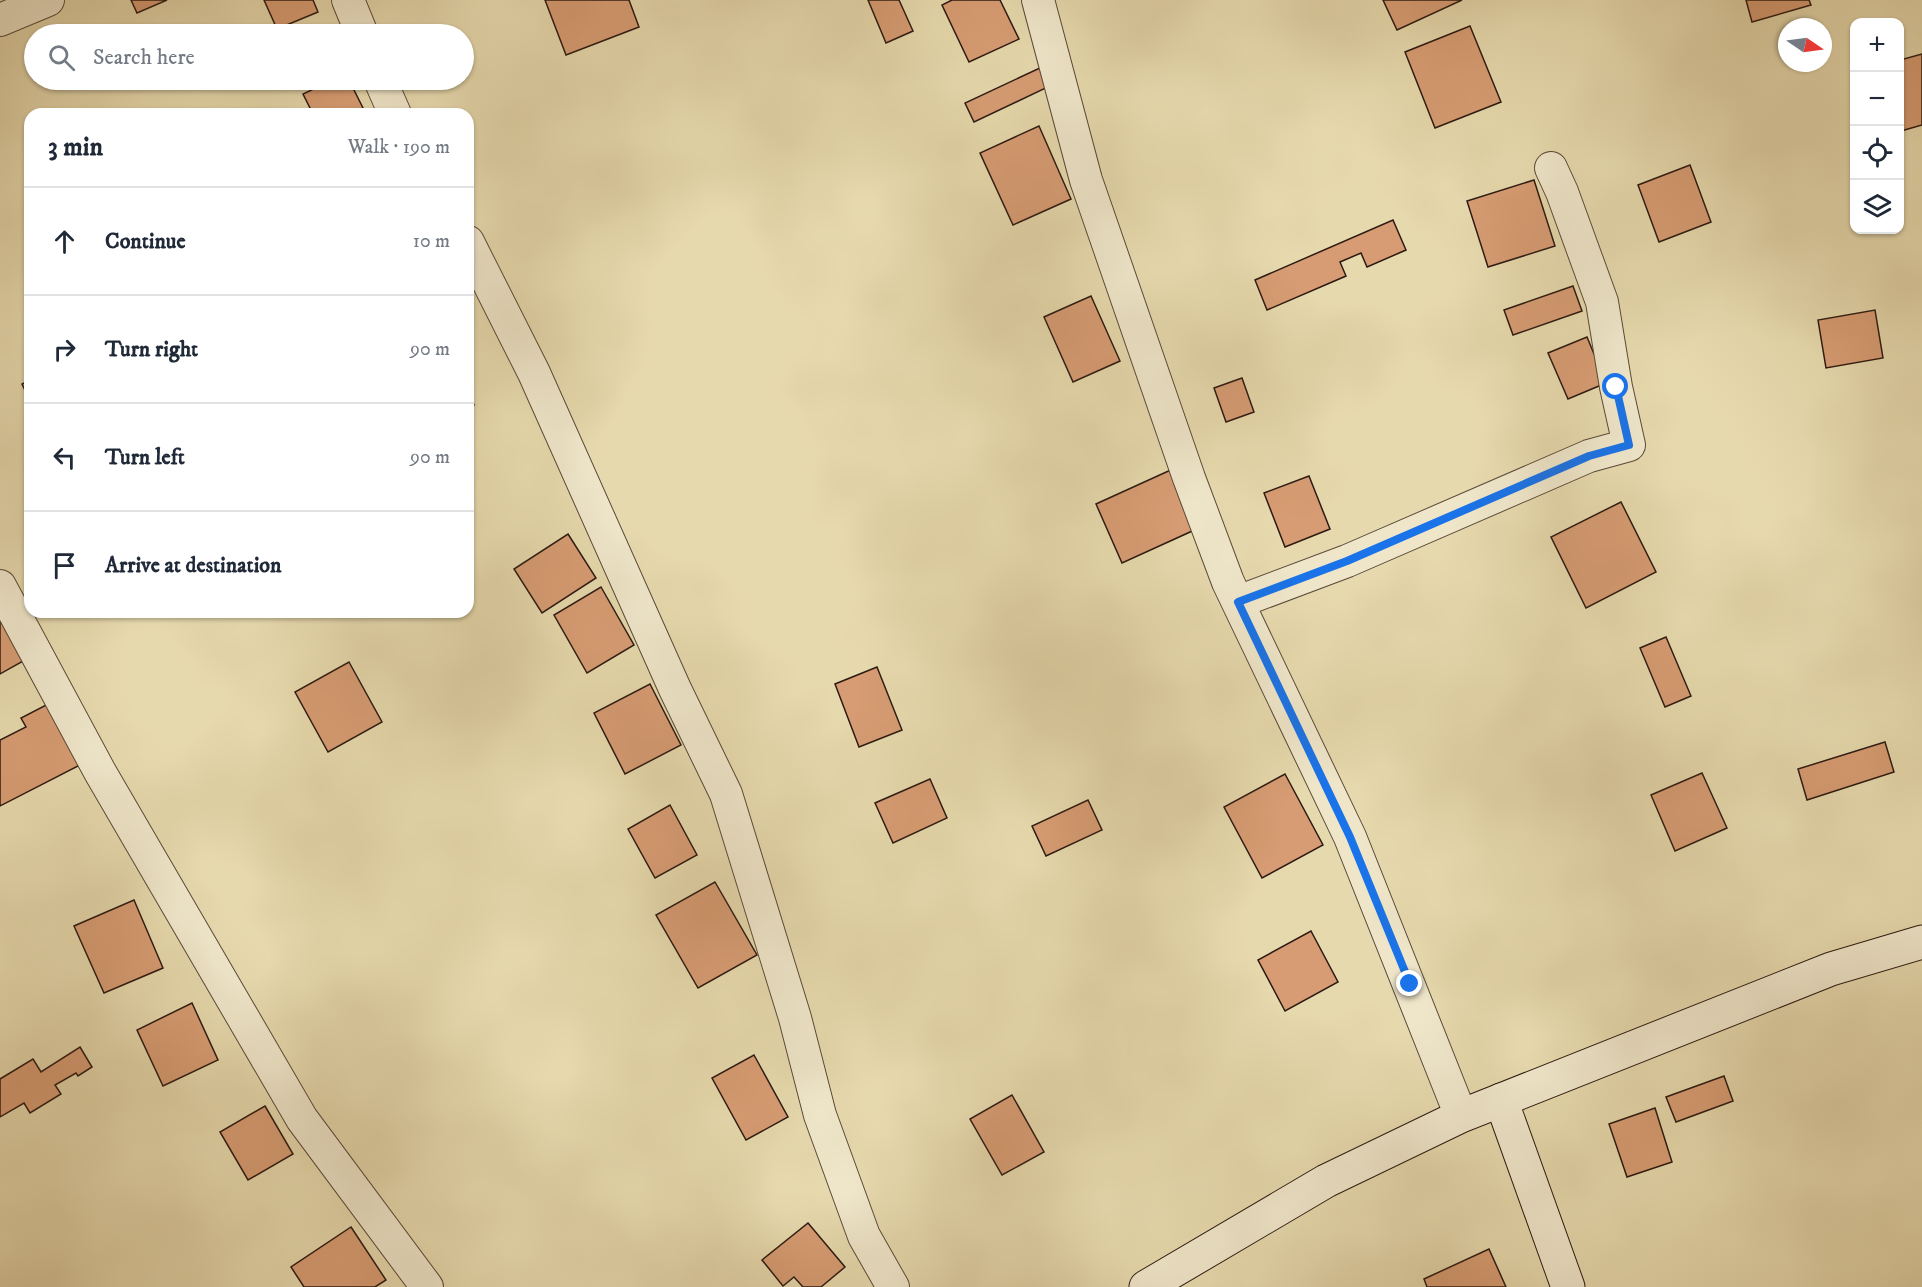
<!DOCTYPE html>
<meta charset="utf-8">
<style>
body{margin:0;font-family:"IM FELL DW Pica",serif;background:#f6f6f7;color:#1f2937}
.controls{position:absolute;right:18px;top:18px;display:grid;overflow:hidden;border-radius:12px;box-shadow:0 2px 4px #0004}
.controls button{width:54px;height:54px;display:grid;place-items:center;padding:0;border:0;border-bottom:2px solid #e0e1e3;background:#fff;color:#1f2937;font:30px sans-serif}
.compass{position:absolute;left:1778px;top:18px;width:54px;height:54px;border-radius:50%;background:#fff;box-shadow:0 2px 4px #0004;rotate:103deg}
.stop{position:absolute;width:18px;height:18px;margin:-14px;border:4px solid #1a73e8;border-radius:50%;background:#fff}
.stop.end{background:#1a73e8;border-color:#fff;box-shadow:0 2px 6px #0008}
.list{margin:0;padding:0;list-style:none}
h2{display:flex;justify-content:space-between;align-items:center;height:78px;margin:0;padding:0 24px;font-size:26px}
h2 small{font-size:20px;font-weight:400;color:#747a83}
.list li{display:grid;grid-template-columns:39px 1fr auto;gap:18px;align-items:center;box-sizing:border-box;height:108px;padding:0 24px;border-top:2px solid #e0e1e3}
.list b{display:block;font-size:22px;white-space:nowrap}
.list em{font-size:20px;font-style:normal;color:#747a83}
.icon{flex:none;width:33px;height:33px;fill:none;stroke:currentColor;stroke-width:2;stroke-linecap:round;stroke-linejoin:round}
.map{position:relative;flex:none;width:1922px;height:1287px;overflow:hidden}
.search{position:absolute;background:#fff;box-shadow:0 2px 4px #0004;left:24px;top:24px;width:450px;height:66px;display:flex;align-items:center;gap:15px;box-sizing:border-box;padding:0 21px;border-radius:33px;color:#747a83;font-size:22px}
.panel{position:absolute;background:#fff;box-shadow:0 2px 4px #0004;left:24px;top:108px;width:450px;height:510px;border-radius:18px}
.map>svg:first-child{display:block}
.building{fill:#d79c73;stroke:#2c1a12;stroke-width:1.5}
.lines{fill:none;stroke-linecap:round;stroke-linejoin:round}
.street-casing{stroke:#5a4a39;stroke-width:34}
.secondary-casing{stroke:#2c1a12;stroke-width:35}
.street{stroke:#efe6ca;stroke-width:32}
.secondary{stroke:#efe6ca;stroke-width:33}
.route{stroke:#1a73e8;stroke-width:8}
</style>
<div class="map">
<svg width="1922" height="1287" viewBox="0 0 1922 1287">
<rect width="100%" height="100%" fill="#e6d9ad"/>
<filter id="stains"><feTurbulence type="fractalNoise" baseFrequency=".00333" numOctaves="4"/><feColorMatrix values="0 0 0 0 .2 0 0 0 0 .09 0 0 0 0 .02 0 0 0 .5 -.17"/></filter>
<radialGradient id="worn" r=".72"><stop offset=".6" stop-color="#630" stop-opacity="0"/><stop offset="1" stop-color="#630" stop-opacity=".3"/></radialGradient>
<!-- building -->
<g class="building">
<path d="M 131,0 L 167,0 L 137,13 Z"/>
<path d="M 264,0 L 313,0 L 318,12 L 277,29 Z"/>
<path d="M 545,0 L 629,0 L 639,27 L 566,55 Z"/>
<path d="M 868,0 L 899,0 L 913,31 L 886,43 Z"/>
<path d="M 952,0 L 1000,0 L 1019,39 L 969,62 L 942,5 Z"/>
<path d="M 1383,0 L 1462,0 L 1397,30 Z"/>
<path d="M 1746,0 L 1809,0 L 1811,5 L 1752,22 Z"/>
<path d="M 1470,26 L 1501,102 L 1435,128 L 1405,52 Z"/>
<path d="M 1922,54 L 1922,125 L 1901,131 L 1900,60 Z"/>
<path d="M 1042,67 L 1050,86 L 974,122 L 965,103 Z"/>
<path d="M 332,80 L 349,80 L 366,114 L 313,114 L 303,94 Z"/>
<path d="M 1039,126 L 1071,199 L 1013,225 L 980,153 Z"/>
<path d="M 1690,165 L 1711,222 L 1659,242 L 1638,185 Z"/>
<path d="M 1534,180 L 1555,246 L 1488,267 L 1467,201 Z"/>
<path d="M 1393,220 L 1406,250 L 1367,267 L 1361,253 L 1340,262 L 1346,276 L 1267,310 L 1255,280 Z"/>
<path d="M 1573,286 L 1582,311 L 1513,335 L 1504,310 Z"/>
<path d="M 1091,296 L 1120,361 L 1073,382 L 1044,317 Z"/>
<path d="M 1875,310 L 1883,358 L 1826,368 L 1818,320 Z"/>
<path d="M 1587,337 L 1606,383 L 1568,399 L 1548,353 Z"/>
<path d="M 1242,378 L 1254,412 L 1226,422 L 1214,388 Z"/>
<path d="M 30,380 L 30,401 L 22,384 Z"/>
<path d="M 468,391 L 474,405 L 468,408 Z"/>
<path d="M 1175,468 L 1201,527 L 1122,563 L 1096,504 Z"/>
<path d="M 1309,476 L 1330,529 L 1285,547 L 1264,493 Z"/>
<path d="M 1621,502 L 1656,572 L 1586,608 L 1551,537 Z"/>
<path d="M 568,534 L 596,578 L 542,613 L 514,569 Z"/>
<path d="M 601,587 L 634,645 L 587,673 L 554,615 Z"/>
<path d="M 0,614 L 25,660 L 0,674 Z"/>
<path d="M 1666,637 L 1691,696 L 1665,707 L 1640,648 Z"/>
<path d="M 349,662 L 382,722 L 328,752 L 295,692 Z"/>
<path d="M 877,667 L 902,730 L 859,747 L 835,684 Z"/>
<path d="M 650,684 L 681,745 L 625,774 L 594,713 Z"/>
<path d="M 50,703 L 82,764 L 0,806 L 0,740 L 26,727 L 21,718 Z"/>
<path d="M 1885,742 L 1894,772 L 1807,800 L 1798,769 Z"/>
<path d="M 1702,773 L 1727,828 L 1675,851 L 1651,795 Z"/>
<path d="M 1285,774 L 1323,845 L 1262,878 L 1224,807 Z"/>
<path d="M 930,779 L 947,818 L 893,843 L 875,803 Z"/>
<path d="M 1088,800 L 1102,830 L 1046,856 L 1032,826 Z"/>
<path d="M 670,805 L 697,855 L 655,878 L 628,829 Z"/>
<path d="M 715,882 L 757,955 L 698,988 L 656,915 Z"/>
<path d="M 134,900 L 163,968 L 104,993 L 74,926 Z"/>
<path d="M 1311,931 L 1338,982 L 1285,1011 L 1258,960 Z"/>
<path d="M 192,1003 L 218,1060 L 163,1086 L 137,1030 Z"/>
<path d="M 80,1047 L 92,1067 L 78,1076 L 76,1073 L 55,1085 L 61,1094 L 30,1113 L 24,1103 L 0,1117 L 0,1079 L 33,1059 L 41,1072 Z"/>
<path d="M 754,1055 L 788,1117 L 746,1140 L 712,1078 Z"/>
<path d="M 1724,1076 L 1733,1101 L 1676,1122 L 1666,1097 Z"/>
<path d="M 1012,1095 L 1044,1152 L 1002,1175 L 970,1119 Z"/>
<path d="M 265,1106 L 293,1154 L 248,1180 L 220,1132 Z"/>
<path d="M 1655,1108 L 1672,1162 L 1627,1177 L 1609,1124 Z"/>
<path d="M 808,1223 L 845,1267 L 821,1287 L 803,1287 L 794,1277 L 783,1286 L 762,1260 Z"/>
<path d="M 351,1227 L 386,1280 L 375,1287 L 304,1287 L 291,1267 Z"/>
<path d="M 1489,1249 L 1506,1287 L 1427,1287 L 1424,1279 Z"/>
</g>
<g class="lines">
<defs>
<g id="street">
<path d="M 348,0 L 362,34"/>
<path d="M 1038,0 L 1086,180 L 1189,478 L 1228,582 L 1350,837 L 1461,1116"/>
<path d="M 0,20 L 48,0"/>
<path d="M 380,80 L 395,114"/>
<path d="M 468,242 L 534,373 L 675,689 L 726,794 L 795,1018 L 820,1115 L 864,1236 L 893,1287"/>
<path d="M 0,586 L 100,772 L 302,1119 L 427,1287"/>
<path d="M 1238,602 L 1347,561 L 1589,456 L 1629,445 L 1616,387 L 1602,302 L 1562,192 L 1551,168"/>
</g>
<g id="secondary">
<path d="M 1501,1100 L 1568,1287"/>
<path d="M 1146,1287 L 1326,1181 L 1461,1116 L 1831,969 L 1922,942"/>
</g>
</defs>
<!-- street casing -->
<use href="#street" class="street-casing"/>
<!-- secondary casing -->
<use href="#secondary" class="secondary-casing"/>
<!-- street -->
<use href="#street" class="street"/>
<!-- secondary -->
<use href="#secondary" class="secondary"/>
</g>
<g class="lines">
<!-- route -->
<path class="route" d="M 1410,984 L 1350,837 L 1238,602 L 1347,561 L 1589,456 L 1629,445 L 1616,387"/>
</g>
<rect width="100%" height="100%" filter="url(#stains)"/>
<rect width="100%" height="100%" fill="url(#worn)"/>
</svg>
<div class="controls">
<button>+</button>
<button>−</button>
<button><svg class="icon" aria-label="locate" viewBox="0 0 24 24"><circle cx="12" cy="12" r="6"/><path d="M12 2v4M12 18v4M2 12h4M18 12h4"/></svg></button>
<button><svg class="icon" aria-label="layers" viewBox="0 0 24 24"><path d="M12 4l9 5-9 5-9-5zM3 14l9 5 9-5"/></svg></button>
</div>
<svg class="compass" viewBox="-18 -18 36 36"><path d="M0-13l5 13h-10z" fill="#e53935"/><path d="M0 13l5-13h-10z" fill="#747a83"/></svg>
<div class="stop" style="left:1616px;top:387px"></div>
<div class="stop end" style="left:1410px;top:984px"></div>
<div class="search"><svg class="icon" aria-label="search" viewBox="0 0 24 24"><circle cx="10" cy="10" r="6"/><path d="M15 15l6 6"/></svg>Search here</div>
<section class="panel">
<h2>3 min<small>Walk · 190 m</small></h2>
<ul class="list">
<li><svg class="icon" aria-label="ahead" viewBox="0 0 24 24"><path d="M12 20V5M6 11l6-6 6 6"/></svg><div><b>Continue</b></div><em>10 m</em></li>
<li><svg class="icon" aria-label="right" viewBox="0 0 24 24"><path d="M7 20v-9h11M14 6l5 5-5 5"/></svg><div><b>Turn right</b></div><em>90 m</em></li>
<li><svg class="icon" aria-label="left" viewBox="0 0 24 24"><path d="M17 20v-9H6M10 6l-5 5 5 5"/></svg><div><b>Turn left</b></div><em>90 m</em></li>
<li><svg class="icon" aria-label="arrive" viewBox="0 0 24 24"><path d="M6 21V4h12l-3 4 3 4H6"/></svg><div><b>Arrive at destination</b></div></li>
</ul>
</section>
</div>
